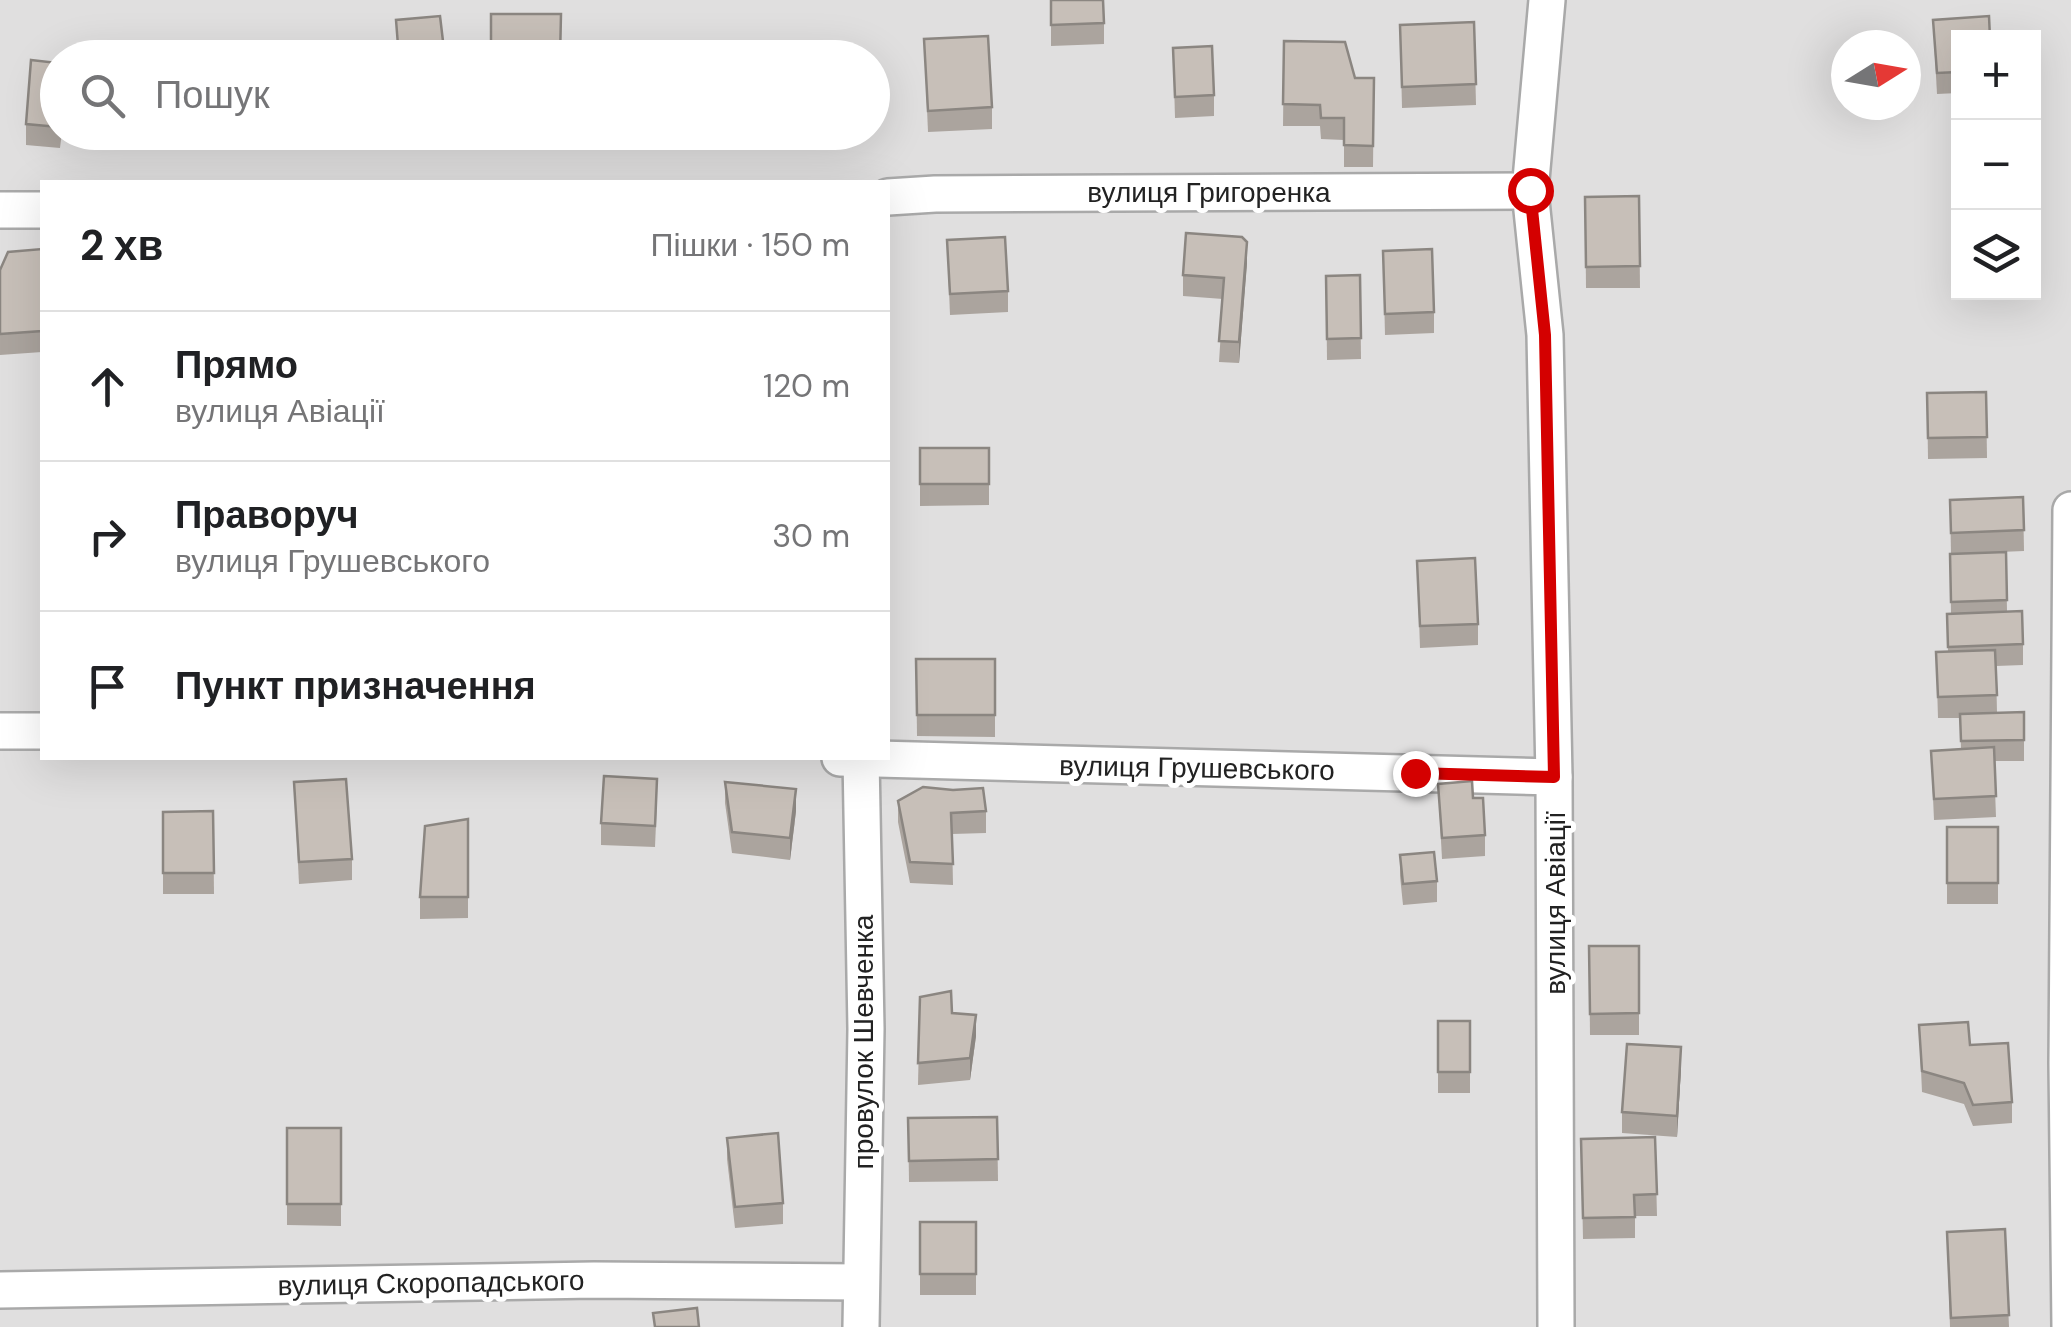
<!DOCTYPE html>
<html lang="uk">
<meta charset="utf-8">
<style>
body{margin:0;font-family:"DM Sans",sans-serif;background:#f6f6f6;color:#202124}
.controls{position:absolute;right:30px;top:30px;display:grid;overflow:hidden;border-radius:0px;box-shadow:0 10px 40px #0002}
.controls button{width:90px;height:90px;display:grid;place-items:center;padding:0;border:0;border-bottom:2px solid #e0e0e0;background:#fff;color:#202124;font:50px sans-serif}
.compass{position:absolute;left:1831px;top:30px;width:90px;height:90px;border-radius:50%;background:#fff;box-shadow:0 10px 40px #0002;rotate:79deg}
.stop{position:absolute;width:30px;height:30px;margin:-22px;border:8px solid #d40000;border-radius:50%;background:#fff}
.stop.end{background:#d40000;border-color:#fff;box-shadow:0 2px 10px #0008}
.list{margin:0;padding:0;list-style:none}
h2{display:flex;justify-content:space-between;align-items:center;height:130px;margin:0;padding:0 40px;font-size:42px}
h2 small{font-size:32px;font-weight:400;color:#757577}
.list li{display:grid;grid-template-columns:65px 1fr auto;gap:30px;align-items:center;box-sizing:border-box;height:150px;padding:0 40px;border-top:2px solid #e0e0e0}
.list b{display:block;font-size:38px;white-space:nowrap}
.list p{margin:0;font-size:32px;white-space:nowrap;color:#757577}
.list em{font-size:32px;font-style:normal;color:#757577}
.icon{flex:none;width:55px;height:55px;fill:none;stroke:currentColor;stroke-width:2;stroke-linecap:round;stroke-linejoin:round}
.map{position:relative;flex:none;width:2071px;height:1327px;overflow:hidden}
.search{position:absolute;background:#fff;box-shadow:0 10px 40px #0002;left:40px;top:40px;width:850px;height:110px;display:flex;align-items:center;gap:25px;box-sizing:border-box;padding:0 35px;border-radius:55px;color:#757577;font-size:38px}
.panel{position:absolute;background:#fff;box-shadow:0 10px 40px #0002;left:40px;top:180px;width:850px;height:580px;border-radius:0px}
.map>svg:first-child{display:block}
.residential{fill:#e0dfdf;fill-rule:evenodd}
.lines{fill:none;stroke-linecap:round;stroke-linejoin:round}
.minor-casing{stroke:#a9a9a9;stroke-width:40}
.minor{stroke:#fff;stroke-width:35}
.wall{fill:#aba49e}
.shaded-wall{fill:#8b8681}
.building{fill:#c7bfb8;stroke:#8b8681;stroke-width:2.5}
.route{stroke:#d40000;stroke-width:12}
.labels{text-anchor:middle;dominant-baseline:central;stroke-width:10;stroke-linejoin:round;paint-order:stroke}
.street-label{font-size:28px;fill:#222;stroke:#fff}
</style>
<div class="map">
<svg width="2071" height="1327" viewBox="0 0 2071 1327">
<rect width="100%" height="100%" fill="#f2efe9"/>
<!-- residential -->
<path class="residential" d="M 0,0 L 2071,0 L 2071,1327 L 0,1327 ZM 1958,38 L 2034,38 L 2034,292 L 1958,292 ZM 1846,45 L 1906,45 L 1906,105 L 1846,105 ZM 58,58 L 872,58 L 872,132 L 58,132 ZM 42,182 L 888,182 L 888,758 L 42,758 Z"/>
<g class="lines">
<defs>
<g id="minor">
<path d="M 1547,0 L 1530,191 L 1545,335 L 1554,777 L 1556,1327"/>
<path d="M 888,197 L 935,194 L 1530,191"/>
<path d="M 0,210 L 42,210"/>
<path d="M 0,731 L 42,731"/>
<path d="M 840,758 L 1554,777"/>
<path d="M 0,1290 L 594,1280 L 861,1282"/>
<path d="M 861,1327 L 866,1029 L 861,758"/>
<path d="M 2070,1327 L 2067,1063 L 2071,510"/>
</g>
</defs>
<!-- minor casing -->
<use href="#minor" class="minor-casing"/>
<!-- minor -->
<use href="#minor" class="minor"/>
</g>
<!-- wall -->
<g class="wall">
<path d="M 1051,0 L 1104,23 L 1104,44 L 1051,46 Z"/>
<path d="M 1933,20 L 1958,38 L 1958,93 L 1937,94 Z"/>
<path d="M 1474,22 L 1476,105 L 1402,108 L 1400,25 Z"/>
<path d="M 924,39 L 992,107 L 992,129 L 928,132 Z"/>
<path d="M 1284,41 L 1355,78 L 1374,78 L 1373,167 L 1344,167 L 1344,140 L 1321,139 L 1320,126 L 1283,126 Z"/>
<path d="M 1173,48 L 1214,95 L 1214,116 L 1175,118 Z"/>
<path d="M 58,63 L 58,132 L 62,132 L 60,148 L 26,145 L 26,124 Z"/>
<path d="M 1639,196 L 1640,288 L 1586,288 L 1585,197 Z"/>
<path d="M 947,240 L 1008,291 L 1008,312 L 950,315 Z"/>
<path d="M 42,249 L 42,352 L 0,355 L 0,270 Z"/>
<path d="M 1383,251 L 1434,312 L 1434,333 L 1385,335 Z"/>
<path d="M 1247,263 L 1239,363 L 1219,362 L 1223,299 L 1183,296 L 1183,275 Z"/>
<path d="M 1360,275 L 1361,359 L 1327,360 L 1326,276 Z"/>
<path d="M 1986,392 L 1987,458 L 1928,459 L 1927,393 Z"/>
<path d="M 920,448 L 989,448 L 989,505 L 920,506 Z"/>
<path d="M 2023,497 L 2024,551 L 1951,554 L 1950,500 Z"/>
<path d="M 2006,552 L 2007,611 L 2023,644 L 2023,665 L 1996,666 L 1997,713 L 2024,712 L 2024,761 L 1994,761 L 1996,817 L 1934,820 L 1931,751 L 1961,749 L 1960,718 L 1938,718 L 1936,652 L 1948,652 L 1947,614 L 1951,613 L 1950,554 Z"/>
<path d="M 1417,561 L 1478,624 L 1478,645 L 1420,648 Z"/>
<path d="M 916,659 L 995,659 L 995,737 L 917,736 Z"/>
<path d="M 294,782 L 352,859 L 352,880 L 299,884 Z"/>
<path d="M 725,782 L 796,811 L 790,860 L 732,853 L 725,803 Z"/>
<path d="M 1438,784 L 1473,798 L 1485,835 L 1485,856 L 1442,859 Z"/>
<path d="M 657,800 L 655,847 L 601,845 L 601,823 Z"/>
<path d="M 898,801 L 986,811 L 986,833 L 952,834 L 953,885 L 910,883 L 898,822 Z"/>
<path d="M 213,811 L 214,894 L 163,894 L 163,812 Z"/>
<path d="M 468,819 L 468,918 L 420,919 L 420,897 Z"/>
<rect x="1947" y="827" width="51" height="77"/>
<path d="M 1400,855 L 1437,881 L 1437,902 L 1403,905 L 1400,876 Z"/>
<path d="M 1589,946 L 1639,946 L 1639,1035 L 1590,1035 Z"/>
<path d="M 920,997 L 952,1013 L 976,1036 L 970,1080 L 918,1085 Z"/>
<rect x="1438" y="1021" width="32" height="72"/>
<path d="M 1919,1025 L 1970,1045 L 2012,1102 L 2012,1123 L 1973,1126 L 1964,1104 L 1922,1092 Z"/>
<path d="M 1681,1068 L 1677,1137 L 1622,1133 L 1622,1112 Z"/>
<path d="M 997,1117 L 998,1181 L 909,1182 L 908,1118 Z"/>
<path d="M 287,1128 L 341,1128 L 341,1226 L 287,1225 Z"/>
<path d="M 1655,1137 L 1657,1216 L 1635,1216 L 1635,1238 L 1583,1239 L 1581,1139 Z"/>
<path d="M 727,1138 L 783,1203 L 783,1224 L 735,1228 L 727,1159 Z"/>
<rect x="920" y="1222" width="56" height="73"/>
<path d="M 2005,1229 L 2009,1327 L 1950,1327 L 1947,1232 Z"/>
</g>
<!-- shaded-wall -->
<g class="shaded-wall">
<path d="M 1247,242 L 1247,263 L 1239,363 L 1239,342 Z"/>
<path d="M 796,789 L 796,811 L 790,860 L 790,838 Z"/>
<path d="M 976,1015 L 976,1036 L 970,1080 L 970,1058 Z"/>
<path d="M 1681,1047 L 1681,1068 L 1677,1137 L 1677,1116 Z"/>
</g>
<!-- building -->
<g class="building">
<path d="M 1051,0 L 1103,0 L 1104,23 L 1051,25 Z"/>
<path d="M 491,14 L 561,14 L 560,58 L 491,58 Z"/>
<path d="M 440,16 L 445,58 L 399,58 L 396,20 Z"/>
<path d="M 1989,16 L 1990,38 L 1958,38 L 1958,72 L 1937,73 L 1933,20 Z"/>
<path d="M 1474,22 L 1476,84 L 1402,87 L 1400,25 Z"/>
<path d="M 988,36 L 992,107 L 928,111 L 924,39 Z"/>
<path d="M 1284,41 L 1345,42 L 1355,78 L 1374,78 L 1373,146 L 1344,145 L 1344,118 L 1321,118 L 1320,105 L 1283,104 Z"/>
<path d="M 1212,46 L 1214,95 L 1175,97 L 1173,48 Z"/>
<path d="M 31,60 L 58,63 L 58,127 L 26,124 Z"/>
<path d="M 1639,196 L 1640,266 L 1586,267 L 1585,197 Z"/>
<path d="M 1186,233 L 1242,237 L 1247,242 L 1239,342 L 1219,341 L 1224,278 L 1183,275 Z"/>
<path d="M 1005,237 L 1008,291 L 950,294 L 947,240 Z"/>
<path d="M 42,249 L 42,331 L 0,334 L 0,270 L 8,252 Z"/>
<path d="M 1432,249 L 1434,312 L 1385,314 L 1383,251 Z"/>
<path d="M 1360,275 L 1361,338 L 1327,339 L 1326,276 Z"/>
<path d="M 1986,392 L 1987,437 L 1928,438 L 1927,393 Z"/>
<rect x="920" y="448" width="69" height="36"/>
<path d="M 2023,497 L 2024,530 L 1951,533 L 1950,500 Z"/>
<path d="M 2006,552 L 2007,600 L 1951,602 L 1950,554 Z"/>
<path d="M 1475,558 L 1478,624 L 1420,626 L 1417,561 Z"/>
<path d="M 2022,611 L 2023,644 L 1948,647 L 1947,614 Z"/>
<path d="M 1995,650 L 1997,695 L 1938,697 L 1936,652 Z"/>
<path d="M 916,659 L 995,659 L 995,715 L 917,715 Z"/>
<path d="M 2024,712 L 2024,740 L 1961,741 L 1960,714 Z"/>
<path d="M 1994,747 L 1996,796 L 1934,799 L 1931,751 Z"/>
<path d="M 604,776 L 657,779 L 655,826 L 601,823 Z"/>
<path d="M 346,779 L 352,859 L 299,862 L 294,782 Z"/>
<path d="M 1472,781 L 1473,798 L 1483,798 L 1485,835 L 1442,838 L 1438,784 Z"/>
<path d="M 725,782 L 796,789 L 790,838 L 732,832 Z"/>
<path d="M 923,787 L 953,790 L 983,788 L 986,811 L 951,813 L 953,864 L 910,862 L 898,801 Z"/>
<path d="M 213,811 L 214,873 L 163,873 L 163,812 Z"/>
<path d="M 468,819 L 468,897 L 420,897 L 425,826 Z"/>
<rect x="1947" y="827" width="51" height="56"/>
<path d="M 1434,852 L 1437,881 L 1403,884 L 1400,855 Z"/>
<path d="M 1589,946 L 1639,946 L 1639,1013 L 1590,1014 Z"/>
<path d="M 951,991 L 952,1013 L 976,1015 L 970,1058 L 918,1063 L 920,997 Z"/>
<rect x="1438" y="1021" width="32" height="51"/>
<path d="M 1968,1022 L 1970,1045 L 2008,1043 L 2012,1102 L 1973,1105 L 1964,1083 L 1922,1071 L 1919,1025 Z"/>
<path d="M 1627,1044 L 1681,1047 L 1677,1116 L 1622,1112 Z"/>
<path d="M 997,1117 L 998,1159 L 909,1161 L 908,1118 Z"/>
<rect x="287" y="1128" width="54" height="76"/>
<path d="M 778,1133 L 783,1203 L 735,1207 L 727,1138 Z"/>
<path d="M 1655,1137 L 1657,1194 L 1634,1195 L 1635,1217 L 1583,1218 L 1581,1139 Z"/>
<rect x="920" y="1222" width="56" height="52"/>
<path d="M 2005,1229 L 2009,1315 L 1951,1318 L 1947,1232 Z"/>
<path d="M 697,1308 L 699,1327 L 655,1327 L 653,1313 Z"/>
</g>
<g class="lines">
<!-- route -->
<path class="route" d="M 1415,773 L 1554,777 L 1545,335 L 1530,190"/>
</g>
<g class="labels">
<!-- street labels -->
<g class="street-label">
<text x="1209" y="192">вулиця Григоренка</text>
<text transform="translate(1197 768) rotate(1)">вулиця Грушевського</text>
<text transform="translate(1555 903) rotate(-90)">вулиця Авіації</text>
<text transform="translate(863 1042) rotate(-90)">провулок Шевченка</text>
<text transform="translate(431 1283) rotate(-1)">вулиця Скоропадського</text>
</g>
</g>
</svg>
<div class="controls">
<button>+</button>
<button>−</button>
<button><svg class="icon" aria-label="layers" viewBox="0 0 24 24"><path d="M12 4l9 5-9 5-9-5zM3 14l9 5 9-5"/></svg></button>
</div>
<svg class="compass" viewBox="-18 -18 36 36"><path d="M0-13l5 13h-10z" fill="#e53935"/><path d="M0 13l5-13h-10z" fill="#757577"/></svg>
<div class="stop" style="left:1530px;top:190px"></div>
<div class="stop end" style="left:1415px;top:773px"></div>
<div class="search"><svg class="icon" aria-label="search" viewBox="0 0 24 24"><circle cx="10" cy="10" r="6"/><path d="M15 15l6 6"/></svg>Пошук</div>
<section class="panel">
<h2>2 хв<small>Пішки · 150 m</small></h2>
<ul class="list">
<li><svg class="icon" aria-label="ahead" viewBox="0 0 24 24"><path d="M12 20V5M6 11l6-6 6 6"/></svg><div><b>Прямо</b><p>вулиця Авіації</p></div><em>120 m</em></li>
<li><svg class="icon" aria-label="right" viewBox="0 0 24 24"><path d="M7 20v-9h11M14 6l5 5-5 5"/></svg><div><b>Праворуч</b><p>вулиця Грушевського</p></div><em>30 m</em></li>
<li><svg class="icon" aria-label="arrive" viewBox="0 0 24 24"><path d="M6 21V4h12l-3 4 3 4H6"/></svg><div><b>Пункт призначення</b></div></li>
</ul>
</section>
</div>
